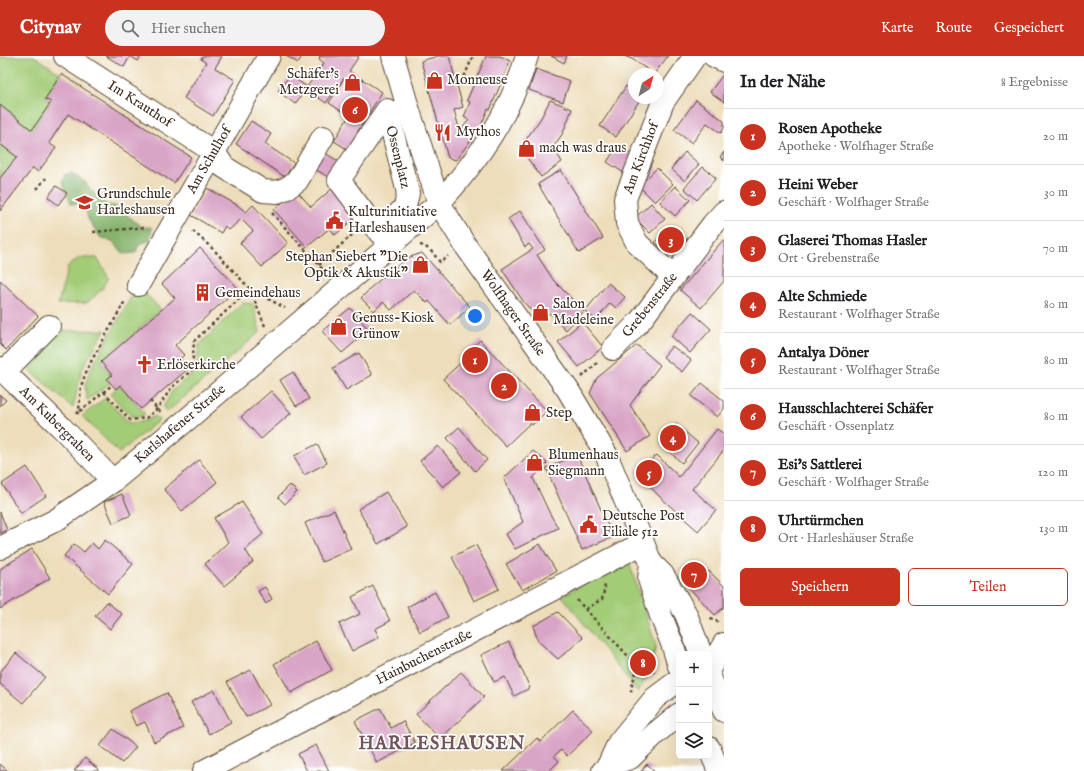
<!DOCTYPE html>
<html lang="de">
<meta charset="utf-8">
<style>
body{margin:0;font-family:"IM FELL English",serif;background:#f2f2f2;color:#202124}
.controls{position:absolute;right:12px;bottom:12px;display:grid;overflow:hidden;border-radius:6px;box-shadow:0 4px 16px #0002}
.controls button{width:36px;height:36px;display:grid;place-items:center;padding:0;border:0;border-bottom:1px solid #e0e0e0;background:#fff;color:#202124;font:20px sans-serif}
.compass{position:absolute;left:628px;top:12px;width:36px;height:36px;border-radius:50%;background:#fff;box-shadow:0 4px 16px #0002;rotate:36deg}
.you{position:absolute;left:475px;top:260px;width:14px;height:14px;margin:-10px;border:3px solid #fff;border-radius:50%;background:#1a73e8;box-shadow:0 0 0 6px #1a73e833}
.badge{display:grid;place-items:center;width:26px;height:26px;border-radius:50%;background:#c8321e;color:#fff;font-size:13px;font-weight:700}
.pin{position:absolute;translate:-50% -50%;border:2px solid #fff;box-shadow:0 1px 4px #0006}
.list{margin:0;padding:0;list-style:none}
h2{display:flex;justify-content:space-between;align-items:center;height:52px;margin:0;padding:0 16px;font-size:17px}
h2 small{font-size:13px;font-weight:400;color:#757577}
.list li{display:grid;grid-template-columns:26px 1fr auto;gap:12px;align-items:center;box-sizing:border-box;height:56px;padding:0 16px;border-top:1px solid #e0e0e0}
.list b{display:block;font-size:15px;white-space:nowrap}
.list p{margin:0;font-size:13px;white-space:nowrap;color:#757577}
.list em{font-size:13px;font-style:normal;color:#757577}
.actions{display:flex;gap:8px;padding:12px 16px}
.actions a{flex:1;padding:9px 0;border:1px solid #c8321e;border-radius:6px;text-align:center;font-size:14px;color:#c8321e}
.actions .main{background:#c8321e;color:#fff}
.icon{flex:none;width:22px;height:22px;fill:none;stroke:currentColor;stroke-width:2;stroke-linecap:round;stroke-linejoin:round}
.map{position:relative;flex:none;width:724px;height:715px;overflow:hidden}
header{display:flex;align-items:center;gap:24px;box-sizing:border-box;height:56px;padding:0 20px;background:#c8321e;color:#fff}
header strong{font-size:19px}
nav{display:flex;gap:22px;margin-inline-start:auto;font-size:14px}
.search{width:280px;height:36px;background:#f2f2f2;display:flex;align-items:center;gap:10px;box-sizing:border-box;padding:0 14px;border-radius:22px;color:#757577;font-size:15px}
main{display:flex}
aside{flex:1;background:#fff}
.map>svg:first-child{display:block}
.green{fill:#a3cc77;stroke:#6f7b4a}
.forest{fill:#82b068;stroke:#5e6d43}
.building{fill:#d9a5c6}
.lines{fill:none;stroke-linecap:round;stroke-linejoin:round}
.minor-casing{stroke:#564535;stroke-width:24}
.major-casing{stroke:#564535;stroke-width:24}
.path{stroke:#564535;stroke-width:2.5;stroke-dasharray:3 3;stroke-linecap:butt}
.minor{stroke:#fff;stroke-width:22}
.major{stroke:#fff;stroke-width:22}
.labels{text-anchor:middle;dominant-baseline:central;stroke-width:3.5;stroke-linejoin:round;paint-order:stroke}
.poi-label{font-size:14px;fill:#3b2a1e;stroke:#fff;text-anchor:start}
.street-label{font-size:14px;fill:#3b2a1e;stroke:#fff}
.district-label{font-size:18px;font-weight:bold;letter-spacing:1px;fill:#725559;stroke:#fff}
</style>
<header>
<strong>Citynav</strong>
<div class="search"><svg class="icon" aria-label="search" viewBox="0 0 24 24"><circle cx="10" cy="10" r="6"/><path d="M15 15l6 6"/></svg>Hier suchen</div>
<nav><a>Karte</a><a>Route</a><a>Gespeichert</a></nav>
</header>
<main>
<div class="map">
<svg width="724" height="715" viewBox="0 0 724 715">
<rect width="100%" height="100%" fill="#fff"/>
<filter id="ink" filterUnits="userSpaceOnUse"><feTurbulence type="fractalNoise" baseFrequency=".025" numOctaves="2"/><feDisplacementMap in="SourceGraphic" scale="8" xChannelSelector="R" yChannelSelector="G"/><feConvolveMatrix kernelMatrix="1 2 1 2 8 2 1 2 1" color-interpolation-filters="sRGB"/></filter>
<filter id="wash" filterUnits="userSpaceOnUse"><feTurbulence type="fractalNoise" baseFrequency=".012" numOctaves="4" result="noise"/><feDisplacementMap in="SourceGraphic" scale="16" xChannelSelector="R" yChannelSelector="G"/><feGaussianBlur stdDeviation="0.9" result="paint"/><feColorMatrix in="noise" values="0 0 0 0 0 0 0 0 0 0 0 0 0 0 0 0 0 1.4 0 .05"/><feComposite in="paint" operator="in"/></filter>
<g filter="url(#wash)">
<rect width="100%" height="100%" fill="#edddba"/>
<!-- green -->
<g class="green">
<path d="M 0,0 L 34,0 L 61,18 L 45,43 L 51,46 L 32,74 L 0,49 Z"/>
<path d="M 0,88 L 17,101 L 0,122 Z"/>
<path d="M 79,202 L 97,202 L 109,222 L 102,233 L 87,247 L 58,248 L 68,210 Z"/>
<path d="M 141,238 L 149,241 L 161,254 L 101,306 L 112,319 L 107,323 L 110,327 L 87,344 L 85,329 L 91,313 L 132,239 Z"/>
<path d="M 242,247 L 253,248 L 260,276 L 167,356 L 163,351 L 173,334 L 196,315 L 199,289 Z"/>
<path d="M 105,274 L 82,313 L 73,352 L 26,311 L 43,290 L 60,275 Z"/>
<path d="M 120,329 L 145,358 L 143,360 L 132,361 L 110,338 Z"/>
<path d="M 105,342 L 129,367 L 146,365 L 154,360 L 159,364 L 119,397 L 82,360 Z"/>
<path d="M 628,503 L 656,590 L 650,616 L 638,636 L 562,540 Z"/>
</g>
<!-- forest -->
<path class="forest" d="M 72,117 L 84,125 L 96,140 L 107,149 L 116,150 L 143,172 L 151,171 L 152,173 L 149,185 L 139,188 L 136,197 L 124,198 L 112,185 L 100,181 L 88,163 L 86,154 L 79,148 L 71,148 L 62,126 L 65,118 Z"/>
<g id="blocks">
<!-- building -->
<g class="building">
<path d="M 106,0 L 141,0 L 138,5 L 130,0 L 124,11 Z"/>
<path d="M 203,0 L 222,0 L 215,12 L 235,24 L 213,60 L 184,42 L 206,7 L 201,3 Z"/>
<path d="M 286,0 L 302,0 L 298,7 Z"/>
<path d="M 319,0 L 359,0 L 349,15 L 382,36 L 347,93 L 334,85 L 349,60 L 329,47 L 344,22 L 326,47 L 306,33 L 295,48 L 278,35 L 290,19 L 307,31 L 324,7 L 319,3 L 320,1 Z"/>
<path d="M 438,0 L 449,0 L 463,51 L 454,54 L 460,75 L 469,64 L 464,61 L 470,46 L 467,44 L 486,0 L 500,0 L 510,5 L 490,54 L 488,53 L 480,72 L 456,104 L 448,102 L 421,5 Z"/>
<path d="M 551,0 L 567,0 L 564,7 Z"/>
<path d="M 624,0 L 668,0 L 654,18 L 632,3 Z"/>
<path d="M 536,13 L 570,25 L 563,46 L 529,34 Z"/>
<path d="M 724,17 L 724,46 L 710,36 Z"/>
<path d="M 61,18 L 191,101 L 174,127 L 68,58 L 49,87 L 56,92 L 38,116 L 33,112 L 0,155 L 0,122 L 17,101 L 0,88 L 0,49 L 32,74 L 51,46 L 45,43 Z"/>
<path d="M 626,30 L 634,35 L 634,42 L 641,42 L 616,81 L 600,70 Z"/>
<path d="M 550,44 L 572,53 L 563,77 L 553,91 L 562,106 L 541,121 L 520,92 L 541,62 Z"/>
<path d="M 696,44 L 724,65 L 724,72 L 721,77 L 707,67 L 692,87 L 674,74 Z"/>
<path d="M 251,65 L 271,78 L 265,88 L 294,107 L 285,121 L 236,88 Z"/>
<path d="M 618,89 L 635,101 L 624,117 L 607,106 Z"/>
<path d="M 320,94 L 343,108 L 333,124 L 310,110 Z"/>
<path d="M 685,96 L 699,108 L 685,125 L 671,113 Z"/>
<path d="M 724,96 L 724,105 L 720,101 Z"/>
<path d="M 703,111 L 716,122 L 697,144 L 684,132 Z"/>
<path d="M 657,112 L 673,128 L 655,146 L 639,130 Z"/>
<path d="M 561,114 L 603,182 L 579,197 L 538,128 Z"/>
<path d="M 56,130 L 67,137 L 58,149 L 48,141 Z"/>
<path d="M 675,130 L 690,144 L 675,160 L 660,146 Z"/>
<path d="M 334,131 L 358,159 L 335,179 L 330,172 L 307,191 L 274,154 L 296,134 L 311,151 Z"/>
<path d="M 207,132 L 237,149 L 246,156 L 253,149 L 288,187 L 262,211 L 240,187 L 253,175 L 241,163 L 229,174 L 225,170 L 221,177 L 191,159 Z"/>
<path d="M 651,147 L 665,163 L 650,177 L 635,162 Z"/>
<path d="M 520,155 L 545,194 L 537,199 L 554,225 L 584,255 L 566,274 L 550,257 L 541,266 L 523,245 L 502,213 L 533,193 L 529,188 L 525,191 L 508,163 Z"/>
<path d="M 672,169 L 686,183 L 669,199 L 655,186 Z"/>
<path d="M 724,183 L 724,225 L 701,252 L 680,234 Z"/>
<path d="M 200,192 L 238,232 L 175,289 L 184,299 L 180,303 L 188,313 L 141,353 L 120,329 L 116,333 L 107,323 L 112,319 L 101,306 L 175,242 L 162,228 Z"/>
<path d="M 422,197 L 470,251 L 450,269 L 429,245 L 427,247 L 414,234 L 391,254 L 383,246 L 374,255 L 361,242 L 370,233 L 370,232 L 407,202 Z"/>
<path d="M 0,224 L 38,260 L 6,294 L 0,288 Z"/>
<path d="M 608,227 L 625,241 L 616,252 L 610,247 L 596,264 L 585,255 Z"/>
<path d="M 350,252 L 369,274 L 342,297 L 322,275 Z"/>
<path d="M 692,256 L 711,273 L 690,297 L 671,280 Z"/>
<path d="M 582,266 L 603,291 L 579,311 L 558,286 Z"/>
<path d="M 480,284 L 547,355 L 532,369 L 530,367 L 506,390 L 443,323 L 467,301 L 465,298 Z"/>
<path d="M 637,289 L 660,309 L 630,349 L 650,380 L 627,395 L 590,337 L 597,322 Z"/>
<path d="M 672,290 L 691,304 L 682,316 L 663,301 Z"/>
<path d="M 359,297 L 372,319 L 346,334 L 333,312 Z"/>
<path d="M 293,316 L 309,343 L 296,350 L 280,324 Z"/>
<path d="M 702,327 L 724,345 L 724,353 L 717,361 L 691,340 Z"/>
<path d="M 271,335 L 291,357 L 261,383 L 241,361 Z"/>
<path d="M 0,339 L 6,344 L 0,350 Z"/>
<path d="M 676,368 L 698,387 L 682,407 L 660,388 Z"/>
<path d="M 459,371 L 487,404 L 475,415 L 447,382 Z"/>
<path d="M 717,373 L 724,378 L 724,394 L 692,433 L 716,454 L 698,475 L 659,440 L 636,416 L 657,399 L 679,421 Z"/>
<path d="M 317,388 L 327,407 L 304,419 L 294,400 Z"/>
<path d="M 438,390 L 461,416 L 443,431 L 420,405 Z"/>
<path d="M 533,395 L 547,407 L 533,422 L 549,456 L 558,472 L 515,493 L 506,478 L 523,466 L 504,422 Z"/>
<path d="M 577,399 L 613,481 L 582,494 L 546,412 Z"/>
<path d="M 199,404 L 217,426 L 182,455 L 164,433 Z"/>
<path d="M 27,411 L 46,440 L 21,457 L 2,428 Z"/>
<path d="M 290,429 L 297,436 L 285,448 L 278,441 Z"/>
<path d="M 386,436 L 407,471 L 378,488 L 358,453 Z"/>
<path d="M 122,438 L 131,459 L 113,467 L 104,446 Z"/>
<path d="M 242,446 L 263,478 L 245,493 L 253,506 L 224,530 L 205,508 L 228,486 L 214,462 Z"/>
<path d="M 334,454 L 351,493 L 322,506 L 305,467 Z"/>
<path d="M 0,456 L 7,474 L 0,477 Z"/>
<path d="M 105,484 L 133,508 L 108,538 L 64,500 L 74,488 L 84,496 L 92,487 L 98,493 Z"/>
<path d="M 540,488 L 556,515 L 522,534 L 506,508 Z"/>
<path d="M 476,489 L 499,533 L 474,545 L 452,501 Z"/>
<path d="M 32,493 L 50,522 L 0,553 L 0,513 Z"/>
<path d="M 692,509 L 703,520 L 709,515 L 724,530 L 724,551 L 715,559 L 690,533 L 694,529 L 684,518 Z"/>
<path d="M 373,530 L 390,565 L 375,573 L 379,581 L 352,595 L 339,568 L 360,558 L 352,541 Z"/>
<path d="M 265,531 L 272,543 L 266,548 L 258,535 Z"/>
<path d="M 435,536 L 448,561 L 420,576 L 407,551 Z"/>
<path d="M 107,546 L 122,558 L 110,573 L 95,560 Z"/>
<path d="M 558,556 L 583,582 L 558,603 L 538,585 L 533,570 Z"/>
<path d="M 316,585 L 332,614 L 291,637 L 274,608 Z"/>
<path d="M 509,586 L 530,632 L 514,640 L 505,621 L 494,626 L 481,599 Z"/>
<path d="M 16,597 L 45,621 L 23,647 L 0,628 L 0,616 Z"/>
<path d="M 251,614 L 270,649 L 246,661 L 227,626 Z"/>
<path d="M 461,616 L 484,641 L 440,683 L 416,658 Z"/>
<path d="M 214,634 L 231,666 L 209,678 L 191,646 Z"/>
<path d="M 167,637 L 183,672 L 154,686 L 145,666 L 136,670 L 129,655 Z"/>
<path d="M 380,652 L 391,672 L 403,665 L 415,687 L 377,707 L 355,665 Z"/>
<path d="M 573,654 L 593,675 L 567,700 L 561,694 L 554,700 L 559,705 L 549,715 L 503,715 L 537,682 L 540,686 Z"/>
<path d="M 113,673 L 136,691 L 122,707 L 100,690 Z"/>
<path d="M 316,689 L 329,715 L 307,715 L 298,698 Z"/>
<path d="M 85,702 L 100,715 L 74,715 Z"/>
<path d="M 0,708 L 8,715 L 0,715 Z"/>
<path d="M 647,708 L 655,715 L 641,715 Z"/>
</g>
</g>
</g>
<g filter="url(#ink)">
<use href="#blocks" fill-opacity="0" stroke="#564535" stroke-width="1"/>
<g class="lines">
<defs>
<g id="minor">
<path d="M 65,0 L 214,96 L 224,111 L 263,135 L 277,136 L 287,132 L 297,125 L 323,81"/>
<path d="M 714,0 L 724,5"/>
<path d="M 387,54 L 408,137 L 405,151 L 380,177 L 369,164 L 339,124 Z"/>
<path d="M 673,221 L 637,187 L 627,167 L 625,143 L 663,46 L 695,0"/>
<path d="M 138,229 L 269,0"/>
<path d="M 613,293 L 640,265 L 713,168 L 724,156"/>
<path d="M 0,312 L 61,371 L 113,425"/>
<path d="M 4,316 L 49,270"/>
<path d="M 0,492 L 56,464 L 113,425 L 190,361 L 439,147"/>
<path d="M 709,613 L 724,588"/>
<path d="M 204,715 L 643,487"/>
</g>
<g id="major">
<path d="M 393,0 L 408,52 L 439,147 L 465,189 L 568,334 L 606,398 L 643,487 L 651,507 L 649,523 L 661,560 L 673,590 L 679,610"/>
<path d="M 439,147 C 478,104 511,57 527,0"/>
<path d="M 651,507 L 663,519 L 686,558 L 701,598"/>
<path d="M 709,619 L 724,655"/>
<path d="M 709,692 L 719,715"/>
<path d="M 608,710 L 630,702 L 656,677 L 679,658"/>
<path d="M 603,715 L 608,710 L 619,686 L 655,642 L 679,624"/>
</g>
</defs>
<!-- minor casing -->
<use href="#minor" class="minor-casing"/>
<!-- major casing -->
<use href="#major" class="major-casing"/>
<!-- path -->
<g class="path">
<path d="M 462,26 L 473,0"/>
<path d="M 37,133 L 46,122"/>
<path d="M 272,157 L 326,217"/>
<path d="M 193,175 L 214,194 L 250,233 L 285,252"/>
<path d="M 93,176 L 147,171"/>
<path d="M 420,189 C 430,191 434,199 440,206 L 448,200"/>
<path d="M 319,209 L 354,177"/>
<path d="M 250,234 L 265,270"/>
<path d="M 582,321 L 597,307"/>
<path d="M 104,336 L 130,364 L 146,362 L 157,353 L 172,331 L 192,314 L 194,285 L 250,233"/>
<path d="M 150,345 L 162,358"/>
<path d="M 80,355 L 112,329"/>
<path d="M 77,358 L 79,355 L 81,330 L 88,311 L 125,245"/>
<path d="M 577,544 L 638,611 L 633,625 L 631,635 L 633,637"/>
<path d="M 586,553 L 602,543 L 605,532 L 604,529"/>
<path d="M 710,563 L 716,564 L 719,568"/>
<path d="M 638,611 L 655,614"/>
<path d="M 653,617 L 656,607"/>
</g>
<!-- minor -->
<use href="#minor" class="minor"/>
<!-- major -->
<use href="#major" class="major"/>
</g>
</g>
<!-- icons -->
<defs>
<symbol id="shop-bare" viewBox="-9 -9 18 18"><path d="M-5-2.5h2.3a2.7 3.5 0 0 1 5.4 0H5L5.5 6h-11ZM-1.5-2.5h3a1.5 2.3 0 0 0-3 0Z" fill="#c8321e" stroke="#fff" stroke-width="2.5" paint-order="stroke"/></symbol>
<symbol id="restaurant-bare" viewBox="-9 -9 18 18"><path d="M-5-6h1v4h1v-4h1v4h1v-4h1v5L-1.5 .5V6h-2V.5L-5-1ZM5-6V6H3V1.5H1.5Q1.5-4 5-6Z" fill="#c8321e" stroke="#fff" stroke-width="2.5" paint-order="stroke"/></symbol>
<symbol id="school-bare" viewBox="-9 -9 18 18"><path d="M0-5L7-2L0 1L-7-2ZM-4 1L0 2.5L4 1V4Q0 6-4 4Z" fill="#c8321e" stroke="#fff" stroke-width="2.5" paint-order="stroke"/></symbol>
<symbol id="civic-bare" viewBox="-9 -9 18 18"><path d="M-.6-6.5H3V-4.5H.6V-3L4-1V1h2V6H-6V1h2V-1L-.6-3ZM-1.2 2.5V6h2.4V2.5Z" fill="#c8321e" stroke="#fff" stroke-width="2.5" paint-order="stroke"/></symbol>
<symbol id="building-bare" viewBox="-9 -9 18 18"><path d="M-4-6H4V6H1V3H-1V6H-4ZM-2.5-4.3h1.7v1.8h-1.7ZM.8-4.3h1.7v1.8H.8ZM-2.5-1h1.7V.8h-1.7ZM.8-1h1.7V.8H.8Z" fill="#c8321e" stroke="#fff" stroke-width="2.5" paint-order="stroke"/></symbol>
<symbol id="church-bare" viewBox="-9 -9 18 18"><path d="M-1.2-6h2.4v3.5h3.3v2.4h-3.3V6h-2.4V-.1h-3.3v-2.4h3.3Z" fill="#c8321e" stroke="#fff" stroke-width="2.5" paint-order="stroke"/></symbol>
</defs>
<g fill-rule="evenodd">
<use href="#shop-bare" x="422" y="12" width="25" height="25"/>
<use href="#shop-bare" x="340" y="14" width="25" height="25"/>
<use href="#restaurant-bare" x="430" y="64" width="25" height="25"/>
<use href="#shop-bare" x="514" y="80" width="25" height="25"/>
<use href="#school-bare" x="72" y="134" width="25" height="25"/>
<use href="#civic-bare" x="322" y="152" width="25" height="25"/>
<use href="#shop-bare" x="408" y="196" width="25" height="25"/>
<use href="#building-bare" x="190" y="224" width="25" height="25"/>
<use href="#shop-bare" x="528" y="244" width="25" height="25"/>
<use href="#shop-bare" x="326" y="258" width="25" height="25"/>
<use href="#church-bare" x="132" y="296" width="25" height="25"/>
<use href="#shop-bare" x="520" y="344" width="25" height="25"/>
<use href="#shop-bare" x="522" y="394" width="25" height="25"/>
<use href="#civic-bare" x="576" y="456" width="25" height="25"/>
</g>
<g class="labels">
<!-- poi labels -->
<g class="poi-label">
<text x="339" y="18" text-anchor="end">Schäfer's<tspan x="339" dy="16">Metzgerei</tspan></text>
<text x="447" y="24">Monneuse</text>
<text x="456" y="76">Mythos</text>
<text x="539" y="92">mach was draus</text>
<text x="97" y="138">Grundschule<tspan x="97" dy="16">Harleshausen</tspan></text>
<text x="348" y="156">Kulturinitiative<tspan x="348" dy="16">Harleshausen</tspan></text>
<text x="408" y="201" text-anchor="end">Stephan Siebert "Die<tspan x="408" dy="16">Optik &amp; Akustik"</tspan></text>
<text x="215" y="237">Gemeindehaus</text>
<text x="553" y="248">Salon<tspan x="553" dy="16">Madeleine</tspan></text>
<text x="352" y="262">Genuss-Kiosk<tspan x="352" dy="16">Grünow</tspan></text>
<text x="157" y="309">Erlöserkirche</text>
<text x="546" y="357">Step</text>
<text x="548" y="399">Blumenhaus<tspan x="548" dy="16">Siegmann</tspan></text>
<text x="602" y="460">Deutsche Post<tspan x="602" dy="16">Filiale 512</tspan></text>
</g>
<!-- street labels -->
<g class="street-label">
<text transform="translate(140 48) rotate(33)">Im Krauthof</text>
<text transform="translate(398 101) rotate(76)">Ossenplatz</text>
<text transform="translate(641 102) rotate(-69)">Am Kirchhof</text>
<text transform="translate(209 104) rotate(-60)">Am Schulhof</text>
<text transform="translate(650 249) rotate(-51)">Grebenstraße</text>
<text transform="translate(513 257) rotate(55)">Wolfhager Straße</text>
<text transform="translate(57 368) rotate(45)">Am Kubergraben</text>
<text transform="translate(180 368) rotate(-40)">Karlshafener Straße</text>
<text transform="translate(424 601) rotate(-27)">Hainbuchenstraße</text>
</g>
<!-- district labels -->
<g class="district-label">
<text x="442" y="688">HARLESHAUSEN</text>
</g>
</g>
</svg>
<div class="controls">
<button>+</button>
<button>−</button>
<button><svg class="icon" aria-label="layers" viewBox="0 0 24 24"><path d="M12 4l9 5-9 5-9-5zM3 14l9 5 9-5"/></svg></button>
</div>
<svg class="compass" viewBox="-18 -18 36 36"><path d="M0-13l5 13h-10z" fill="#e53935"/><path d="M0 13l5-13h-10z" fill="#757577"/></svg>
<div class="you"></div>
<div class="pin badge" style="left:475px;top:304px">1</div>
<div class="pin badge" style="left:504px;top:330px">2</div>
<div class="pin badge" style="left:671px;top:184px">3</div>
<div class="pin badge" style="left:673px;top:382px">4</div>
<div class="pin badge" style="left:649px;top:417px">5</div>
<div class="pin badge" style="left:355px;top:54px">6</div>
<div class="pin badge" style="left:694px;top:519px">7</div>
<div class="pin badge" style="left:643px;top:607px">8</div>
</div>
<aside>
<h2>In der Nähe<small>8 Ergebnisse</small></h2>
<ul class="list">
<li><span class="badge">1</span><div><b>Rosen Apotheke</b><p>Apotheke · Wolfhager Straße</p></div><em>20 m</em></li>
<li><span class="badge">2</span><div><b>Heini Weber</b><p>Geschäft · Wolfhager Straße</p></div><em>30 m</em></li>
<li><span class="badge">3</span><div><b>Glaserei Thomas Hasler</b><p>Ort · Grebenstraße</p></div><em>70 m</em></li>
<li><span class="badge">4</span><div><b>Alte Schmiede</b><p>Restaurant · Wolfhager Straße</p></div><em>80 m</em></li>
<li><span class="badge">5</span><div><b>Antalya Döner</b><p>Restaurant · Wolfhager Straße</p></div><em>80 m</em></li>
<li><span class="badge">6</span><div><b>Hausschlachterei Schäfer</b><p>Geschäft · Ossenplatz</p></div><em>80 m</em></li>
<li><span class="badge">7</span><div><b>Esi's Sattlerei</b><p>Geschäft · Wolfhager Straße</p></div><em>120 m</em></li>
<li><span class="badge">8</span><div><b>Uhrtürmchen</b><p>Ort · Harleshäuser Straße</p></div><em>130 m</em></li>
</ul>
<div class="actions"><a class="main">Speichern</a><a>Teilen</a></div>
</aside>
</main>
